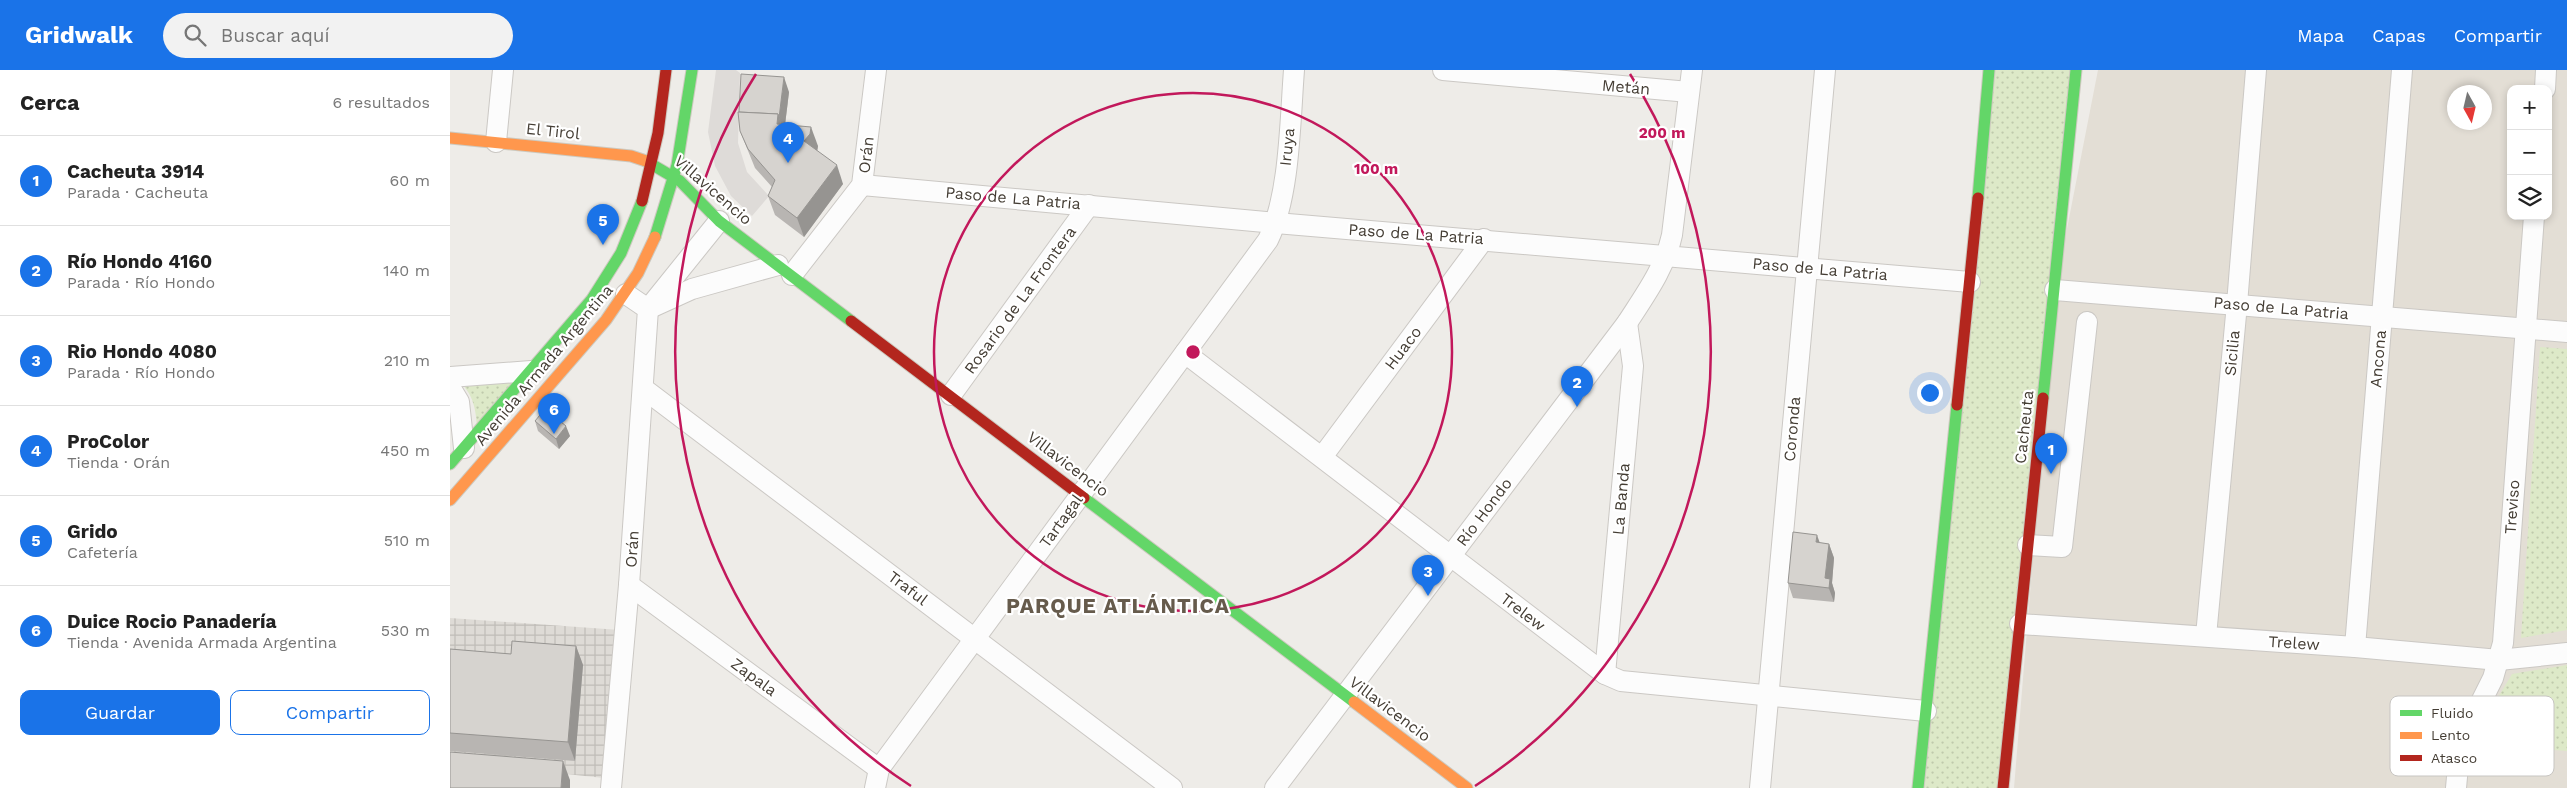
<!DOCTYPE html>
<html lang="es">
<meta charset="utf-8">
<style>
body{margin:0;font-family:"Work Sans",sans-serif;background:#f2f2f2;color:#222}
.controls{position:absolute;right:15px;top:15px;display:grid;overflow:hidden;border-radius:10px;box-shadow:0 2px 8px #0003}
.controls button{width:45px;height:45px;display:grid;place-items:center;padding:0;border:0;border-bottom:1px solid #e0e0e0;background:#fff;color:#222;font:25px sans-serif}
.compass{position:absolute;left:1997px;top:15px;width:45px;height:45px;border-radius:50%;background:#fff;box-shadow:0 2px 8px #0003;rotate:172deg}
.you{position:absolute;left:1479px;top:322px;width:18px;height:18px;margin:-12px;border:4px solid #fff;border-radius:50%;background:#1a73e8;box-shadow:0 0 0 8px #1a73e833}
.badge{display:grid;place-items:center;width:32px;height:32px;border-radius:50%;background:#1a73e8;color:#fff;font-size:16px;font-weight:700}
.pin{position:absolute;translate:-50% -41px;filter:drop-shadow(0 1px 2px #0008)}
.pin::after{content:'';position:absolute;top:26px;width:18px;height:15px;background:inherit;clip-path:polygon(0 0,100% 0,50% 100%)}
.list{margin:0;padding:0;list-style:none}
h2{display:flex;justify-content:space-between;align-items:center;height:65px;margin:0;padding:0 20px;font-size:21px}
h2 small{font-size:16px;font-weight:400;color:#767676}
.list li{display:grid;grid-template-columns:32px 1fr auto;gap:15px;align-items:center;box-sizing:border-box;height:90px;padding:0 20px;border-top:1px solid #e0e0e0}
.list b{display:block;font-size:19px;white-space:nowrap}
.list p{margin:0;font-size:16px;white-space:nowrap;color:#767676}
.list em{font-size:16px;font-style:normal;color:#767676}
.actions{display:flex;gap:10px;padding:15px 20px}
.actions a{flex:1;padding:11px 0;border:1px solid #1a73e8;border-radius:10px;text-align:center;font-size:18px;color:#1a73e8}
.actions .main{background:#1a73e8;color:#fff}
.icon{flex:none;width:28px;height:28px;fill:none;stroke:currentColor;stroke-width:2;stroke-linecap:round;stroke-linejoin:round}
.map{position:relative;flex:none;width:2117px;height:718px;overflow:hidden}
header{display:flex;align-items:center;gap:30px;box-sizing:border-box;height:70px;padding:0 25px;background:#1a73e8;color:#fff}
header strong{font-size:24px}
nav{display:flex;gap:28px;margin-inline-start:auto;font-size:18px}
.search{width:350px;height:45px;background:#f2f2f2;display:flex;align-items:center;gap:12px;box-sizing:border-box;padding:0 18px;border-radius:28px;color:#767676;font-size:19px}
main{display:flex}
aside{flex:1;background:#fff}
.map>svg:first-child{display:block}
.residential{fill:#e3ded5;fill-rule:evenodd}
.industrial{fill:url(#industrial-grid)}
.park{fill:url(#park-dots)}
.parking{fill:#dedbd8}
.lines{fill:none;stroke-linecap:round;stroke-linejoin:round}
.street-casing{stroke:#cbc8c4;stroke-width:22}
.fast-casing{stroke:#cdc9bf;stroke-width:13}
.slow-casing{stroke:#cdc9bf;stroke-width:13}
.jam-casing{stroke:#cdc9bf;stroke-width:13}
.street{stroke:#fcfcfc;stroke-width:20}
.fast{stroke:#63d668;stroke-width:11}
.slow{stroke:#ff974d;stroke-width:11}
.jam{stroke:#b3261e;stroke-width:11}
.wall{fill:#b8b5b2}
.shaded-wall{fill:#969491}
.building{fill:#d6d3cf;stroke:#969491}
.ring{fill:none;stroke:#c2185b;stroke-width:2.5}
.labels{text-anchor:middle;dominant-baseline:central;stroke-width:4.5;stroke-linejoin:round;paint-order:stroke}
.street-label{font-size:16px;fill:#443d34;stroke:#fff}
.district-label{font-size:21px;font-weight:bold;letter-spacing:1px;fill:#665b4c;stroke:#fff}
.key{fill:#fff;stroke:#c7c5c2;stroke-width:1}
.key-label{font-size:14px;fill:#443d34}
.centre{fill:#c2185b;stroke:#fff;stroke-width:2.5}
.ring-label{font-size:15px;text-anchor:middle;font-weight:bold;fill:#c2185b;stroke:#fff;stroke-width:4.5;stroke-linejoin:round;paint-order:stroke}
</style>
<header>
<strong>Gridwalk</strong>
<div class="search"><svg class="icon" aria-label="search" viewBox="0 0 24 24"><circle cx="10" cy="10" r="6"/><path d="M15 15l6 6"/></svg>Buscar aquí</div>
<nav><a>Mapa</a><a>Capas</a><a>Compartir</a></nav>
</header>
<main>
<aside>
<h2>Cerca<small>6 resultados</small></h2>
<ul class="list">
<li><span class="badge">1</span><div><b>Cacheuta 3914</b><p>Parada · Cacheuta</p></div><em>60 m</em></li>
<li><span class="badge">2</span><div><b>Río Hondo 4160</b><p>Parada · Río Hondo</p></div><em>140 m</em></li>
<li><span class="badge">3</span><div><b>Rio Hondo 4080</b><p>Parada · Río Hondo</p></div><em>210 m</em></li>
<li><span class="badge">4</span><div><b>ProColor</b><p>Tienda · Orán</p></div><em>450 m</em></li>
<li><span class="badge">5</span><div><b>Grido</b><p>Cafetería</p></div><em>510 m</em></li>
<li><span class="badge">6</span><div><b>Duice Rocio Panadería</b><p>Tienda · Avenida Armada Argentina</p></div><em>530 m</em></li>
</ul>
<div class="actions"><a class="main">Guardar</a><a>Compartir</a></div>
</aside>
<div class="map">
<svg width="2117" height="718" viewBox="0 0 2117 718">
<defs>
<pattern id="industrial-grid" width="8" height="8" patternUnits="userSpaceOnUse" patternTransform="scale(1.25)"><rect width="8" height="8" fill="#dedbd6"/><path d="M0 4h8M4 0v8" fill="none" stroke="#c0bdb8"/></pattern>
<pattern id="park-dots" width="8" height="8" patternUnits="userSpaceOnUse" patternTransform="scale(1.25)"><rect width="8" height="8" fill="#dde9c8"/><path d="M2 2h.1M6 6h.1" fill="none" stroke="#bfc9ac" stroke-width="1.8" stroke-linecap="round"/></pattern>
</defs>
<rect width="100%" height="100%" fill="#eeece8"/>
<!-- residential -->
<path class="residential" d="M 1648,0 L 2117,0 L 2117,718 L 1564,718 L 1605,220 ZM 2061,19 L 2098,19 L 2098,146 L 2061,146 ZM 2004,22 L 2034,22 L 2034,52 L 2004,52 Z"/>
<!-- industrial -->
<path class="industrial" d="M 0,548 L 170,560 L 154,708 L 0,692 Z"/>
<!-- park -->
<g class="park">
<path d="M 1539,0 L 1626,0 L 1553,718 L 1468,718 Z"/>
<path d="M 2090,277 L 2117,279 L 2117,560 L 2071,568 Z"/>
<path d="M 70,306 L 27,359 C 26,340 24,326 10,312 Z"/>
<path d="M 2117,595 L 2117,681 L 2020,674 L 2062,604 Z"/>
</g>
<!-- parking -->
<path class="parking" d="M 266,0 L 286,0 L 290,3 L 288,73 L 297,102 L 319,126 L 302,146 L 281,126 L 265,96 L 258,62 Z"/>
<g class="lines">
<defs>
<g id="street">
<path d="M 993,0 L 1239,22"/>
<path d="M 2095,19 L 2096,0"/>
<path d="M 46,72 L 53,0"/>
<path d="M 412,115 L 826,153 L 1520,212"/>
<path d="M 342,205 L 412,115 L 426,0"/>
<path d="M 1605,220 L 2117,262"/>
<path d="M 203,233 L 269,151"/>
<path d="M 198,239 L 242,219 L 328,195"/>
<path d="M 735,283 L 1155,604 L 1171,611 L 1476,641"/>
<path d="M 0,307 L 81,301"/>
<path d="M 0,317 L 9,332 L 14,378"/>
<path d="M 194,319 L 722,718"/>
<path d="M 501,325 L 639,135"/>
<path d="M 872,387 L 1034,169"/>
<path d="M 1578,475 L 1612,477 L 1637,252"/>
<path d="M 179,515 L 429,699"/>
<path d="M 1570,554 L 1905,577 L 2049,590 L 2117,583"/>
<path d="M 1756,566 L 1787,234 L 1806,0"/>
<path d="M 1905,577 L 1952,0"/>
<path d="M 1155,604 L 1183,296 L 1177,253"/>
<path d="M 161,718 L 179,515 L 198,239 L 176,224"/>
<path d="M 425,718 L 429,699 L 818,170 C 840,126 840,50 844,0"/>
<path d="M 825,718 L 1177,253 C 1195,225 1215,198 1222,165 L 1242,0"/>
<path d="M 1310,718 L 1375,0"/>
<path d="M 2006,718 L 2010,674 L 2043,608 L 2053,573 L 2084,146"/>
</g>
<g id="fast">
<path d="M 196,91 L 230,111 L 269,151 L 401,251"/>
<path d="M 1528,128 L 1539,0"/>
<path d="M 205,167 L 227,95 L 242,0"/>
<path d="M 1593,328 L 1626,0"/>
<path d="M 0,394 L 142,229 L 171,183 L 192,131"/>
<path d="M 634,428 L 904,632"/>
<path d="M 1468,718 L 1507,335"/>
</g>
<g id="slow">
<path d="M 0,68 L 181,86 L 196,91"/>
<path d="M 0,430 L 156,250 L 188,203 L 205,167"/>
<path d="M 904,632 L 1017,718"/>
</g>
<g id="jam">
<path d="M 192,131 L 208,63 L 216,0"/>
<path d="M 401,251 L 634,428"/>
<path d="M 1507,335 L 1528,128"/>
<path d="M 1553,718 L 1593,328"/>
</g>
</defs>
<!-- street casing -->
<use href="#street" class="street-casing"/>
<!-- fast casing -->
<use href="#fast" class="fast-casing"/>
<!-- slow casing -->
<use href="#slow" class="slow-casing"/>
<!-- jam casing -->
<use href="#jam" class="jam-casing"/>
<!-- street -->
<use href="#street" class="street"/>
<!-- fast -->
<use href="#fast" class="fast"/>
<!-- slow -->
<use href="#slow" class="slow"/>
<!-- jam -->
<use href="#jam" class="jam"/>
</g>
<!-- wall -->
<g class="wall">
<path d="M 339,22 L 335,55 L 368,76 L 367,81 L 393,114 L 354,167 L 325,145 L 318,126 L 322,117 L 305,98 L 290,61 L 289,42 Z"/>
<path d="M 85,351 L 120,366 L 109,379 L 88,361 Z"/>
<path d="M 1369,473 L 1379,474 L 1384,488 L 1382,513 L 1385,523 L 1384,532 L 1343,528 L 1338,513 Z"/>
<path d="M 126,576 L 133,595 L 125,691 L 0,681 L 0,579 L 61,584 Z"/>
</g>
<!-- shaded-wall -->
<g class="shaded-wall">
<path d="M 334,7 L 339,22 L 334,63 L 329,48 Z"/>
<path d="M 328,44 L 334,63 L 327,54 Z"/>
<path d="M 361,57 L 368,76 L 367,82 L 354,71 Z"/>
<path d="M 387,95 L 393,114 L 354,167 L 347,148 Z"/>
<path d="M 116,356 L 120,366 L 109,379 L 106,369 Z"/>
<path d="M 1367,465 L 1372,479 L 1366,472 Z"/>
<path d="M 1379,474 L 1384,488 L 1382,513 L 1385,523 L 1384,532 L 1375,508 Z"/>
<path d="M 126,576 L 133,595 L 125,691 L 118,672 Z"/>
<path d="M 113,691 L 120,710 L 120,718 L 111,718 Z"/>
</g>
<!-- building -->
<g class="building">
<path d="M 291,4 L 334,7 L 329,48 L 328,44 L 289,42 Z"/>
<path d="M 288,42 L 328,44 L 327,54 L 361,57 L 360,64 L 354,71 L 387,95 L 347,148 L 318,126 L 325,110 L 298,79 L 290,61 Z"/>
<path d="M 95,339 L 116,356 L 106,369 L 85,351 Z"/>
<path d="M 1343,462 L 1367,465 L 1366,472 L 1379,474 L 1375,508 L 1380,509 L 1379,518 L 1338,513 Z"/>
<path d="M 62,571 L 126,576 L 118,672 L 0,663 L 0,579 L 61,584 Z"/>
<path d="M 0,682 L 113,691 L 111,718 L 0,718 Z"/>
</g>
<!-- distance rings -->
<g class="ring">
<circle cx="743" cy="282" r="259"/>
<path d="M461 716A518 518 0 0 1 306 4M1180 4A518 518 0 0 1 1025 716"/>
</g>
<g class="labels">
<!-- street labels -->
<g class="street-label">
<text transform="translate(1176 17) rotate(5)">Metán</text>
<text transform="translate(103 61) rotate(6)">El Tirol</text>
<text transform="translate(837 77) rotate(-84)">Iruya</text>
<text transform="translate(416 85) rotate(-83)">Orán</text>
<text transform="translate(263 120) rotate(41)">Villavicencio</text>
<text transform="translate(563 128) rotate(5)">Paso de La Patria</text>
<text transform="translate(966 164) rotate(4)">Paso de La Patria</text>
<text transform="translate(1370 199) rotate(5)">Paso de La Patria</text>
<text transform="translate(570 230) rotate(-54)">Rosario de La Frontera</text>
<text transform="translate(1831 238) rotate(5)">Paso de La Patria</text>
<text transform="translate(953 278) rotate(-53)">Huaco</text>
<text transform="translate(1782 283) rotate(-85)">Sicilia</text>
<text transform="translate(1928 289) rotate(-85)">Ancona</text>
<text transform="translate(94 295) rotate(-50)">Avenida Armada Argentina</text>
<text transform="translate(1574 357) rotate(-84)">Cacheuta</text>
<text transform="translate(1342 359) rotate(-85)">Coronda</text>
<text transform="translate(618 394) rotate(37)">Villavicencio</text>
<text transform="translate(1171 429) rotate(-85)">La Banda</text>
<text transform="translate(2062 437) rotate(-86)">Treviso</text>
<text transform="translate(1034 442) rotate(-53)">Río Hondo</text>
<text transform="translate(611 451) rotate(-54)">Tartagal</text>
<text transform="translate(182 479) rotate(-86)">Orán</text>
<text transform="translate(458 518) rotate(37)">Traful</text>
<text transform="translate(1073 542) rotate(37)">Trelew</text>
<text transform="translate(1844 573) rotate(4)">Trelew</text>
<text transform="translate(304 607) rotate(36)">Zapala</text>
<text transform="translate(940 639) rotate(37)">Villavicencio</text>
</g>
<!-- district labels -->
<g class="district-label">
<text x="668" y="535">PARQUE ATLÁNTICA</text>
</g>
</g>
<!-- legend -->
<rect x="1940" y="626" width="164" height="80" rx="8" class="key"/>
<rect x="1950" y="640" width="22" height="6" fill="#63d668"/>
<rect x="1950" y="662" width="22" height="7" fill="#ff974d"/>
<rect x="1950" y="685" width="22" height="6" fill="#b3261e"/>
<g class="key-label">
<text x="1981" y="648">Fluido</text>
<text x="1981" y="670">Lento</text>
<text x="1981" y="693">Atasco</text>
</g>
<circle cx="743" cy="282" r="8" class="centre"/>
<g class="ring-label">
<text x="1212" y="68">200 m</text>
<text x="926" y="104">100 m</text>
</g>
</svg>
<div class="controls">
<button>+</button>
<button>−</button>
<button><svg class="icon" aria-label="layers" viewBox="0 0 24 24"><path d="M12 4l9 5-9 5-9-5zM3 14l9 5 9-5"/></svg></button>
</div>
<svg class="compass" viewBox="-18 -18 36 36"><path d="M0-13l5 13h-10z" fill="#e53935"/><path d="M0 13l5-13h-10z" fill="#767676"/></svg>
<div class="you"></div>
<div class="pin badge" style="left:1601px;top:404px">1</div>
<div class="pin badge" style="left:1127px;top:337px">2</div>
<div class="pin badge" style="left:978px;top:526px">3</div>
<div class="pin badge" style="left:338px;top:93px">4</div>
<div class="pin badge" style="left:153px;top:175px">5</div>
<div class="pin badge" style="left:104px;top:364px">6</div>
</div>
</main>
